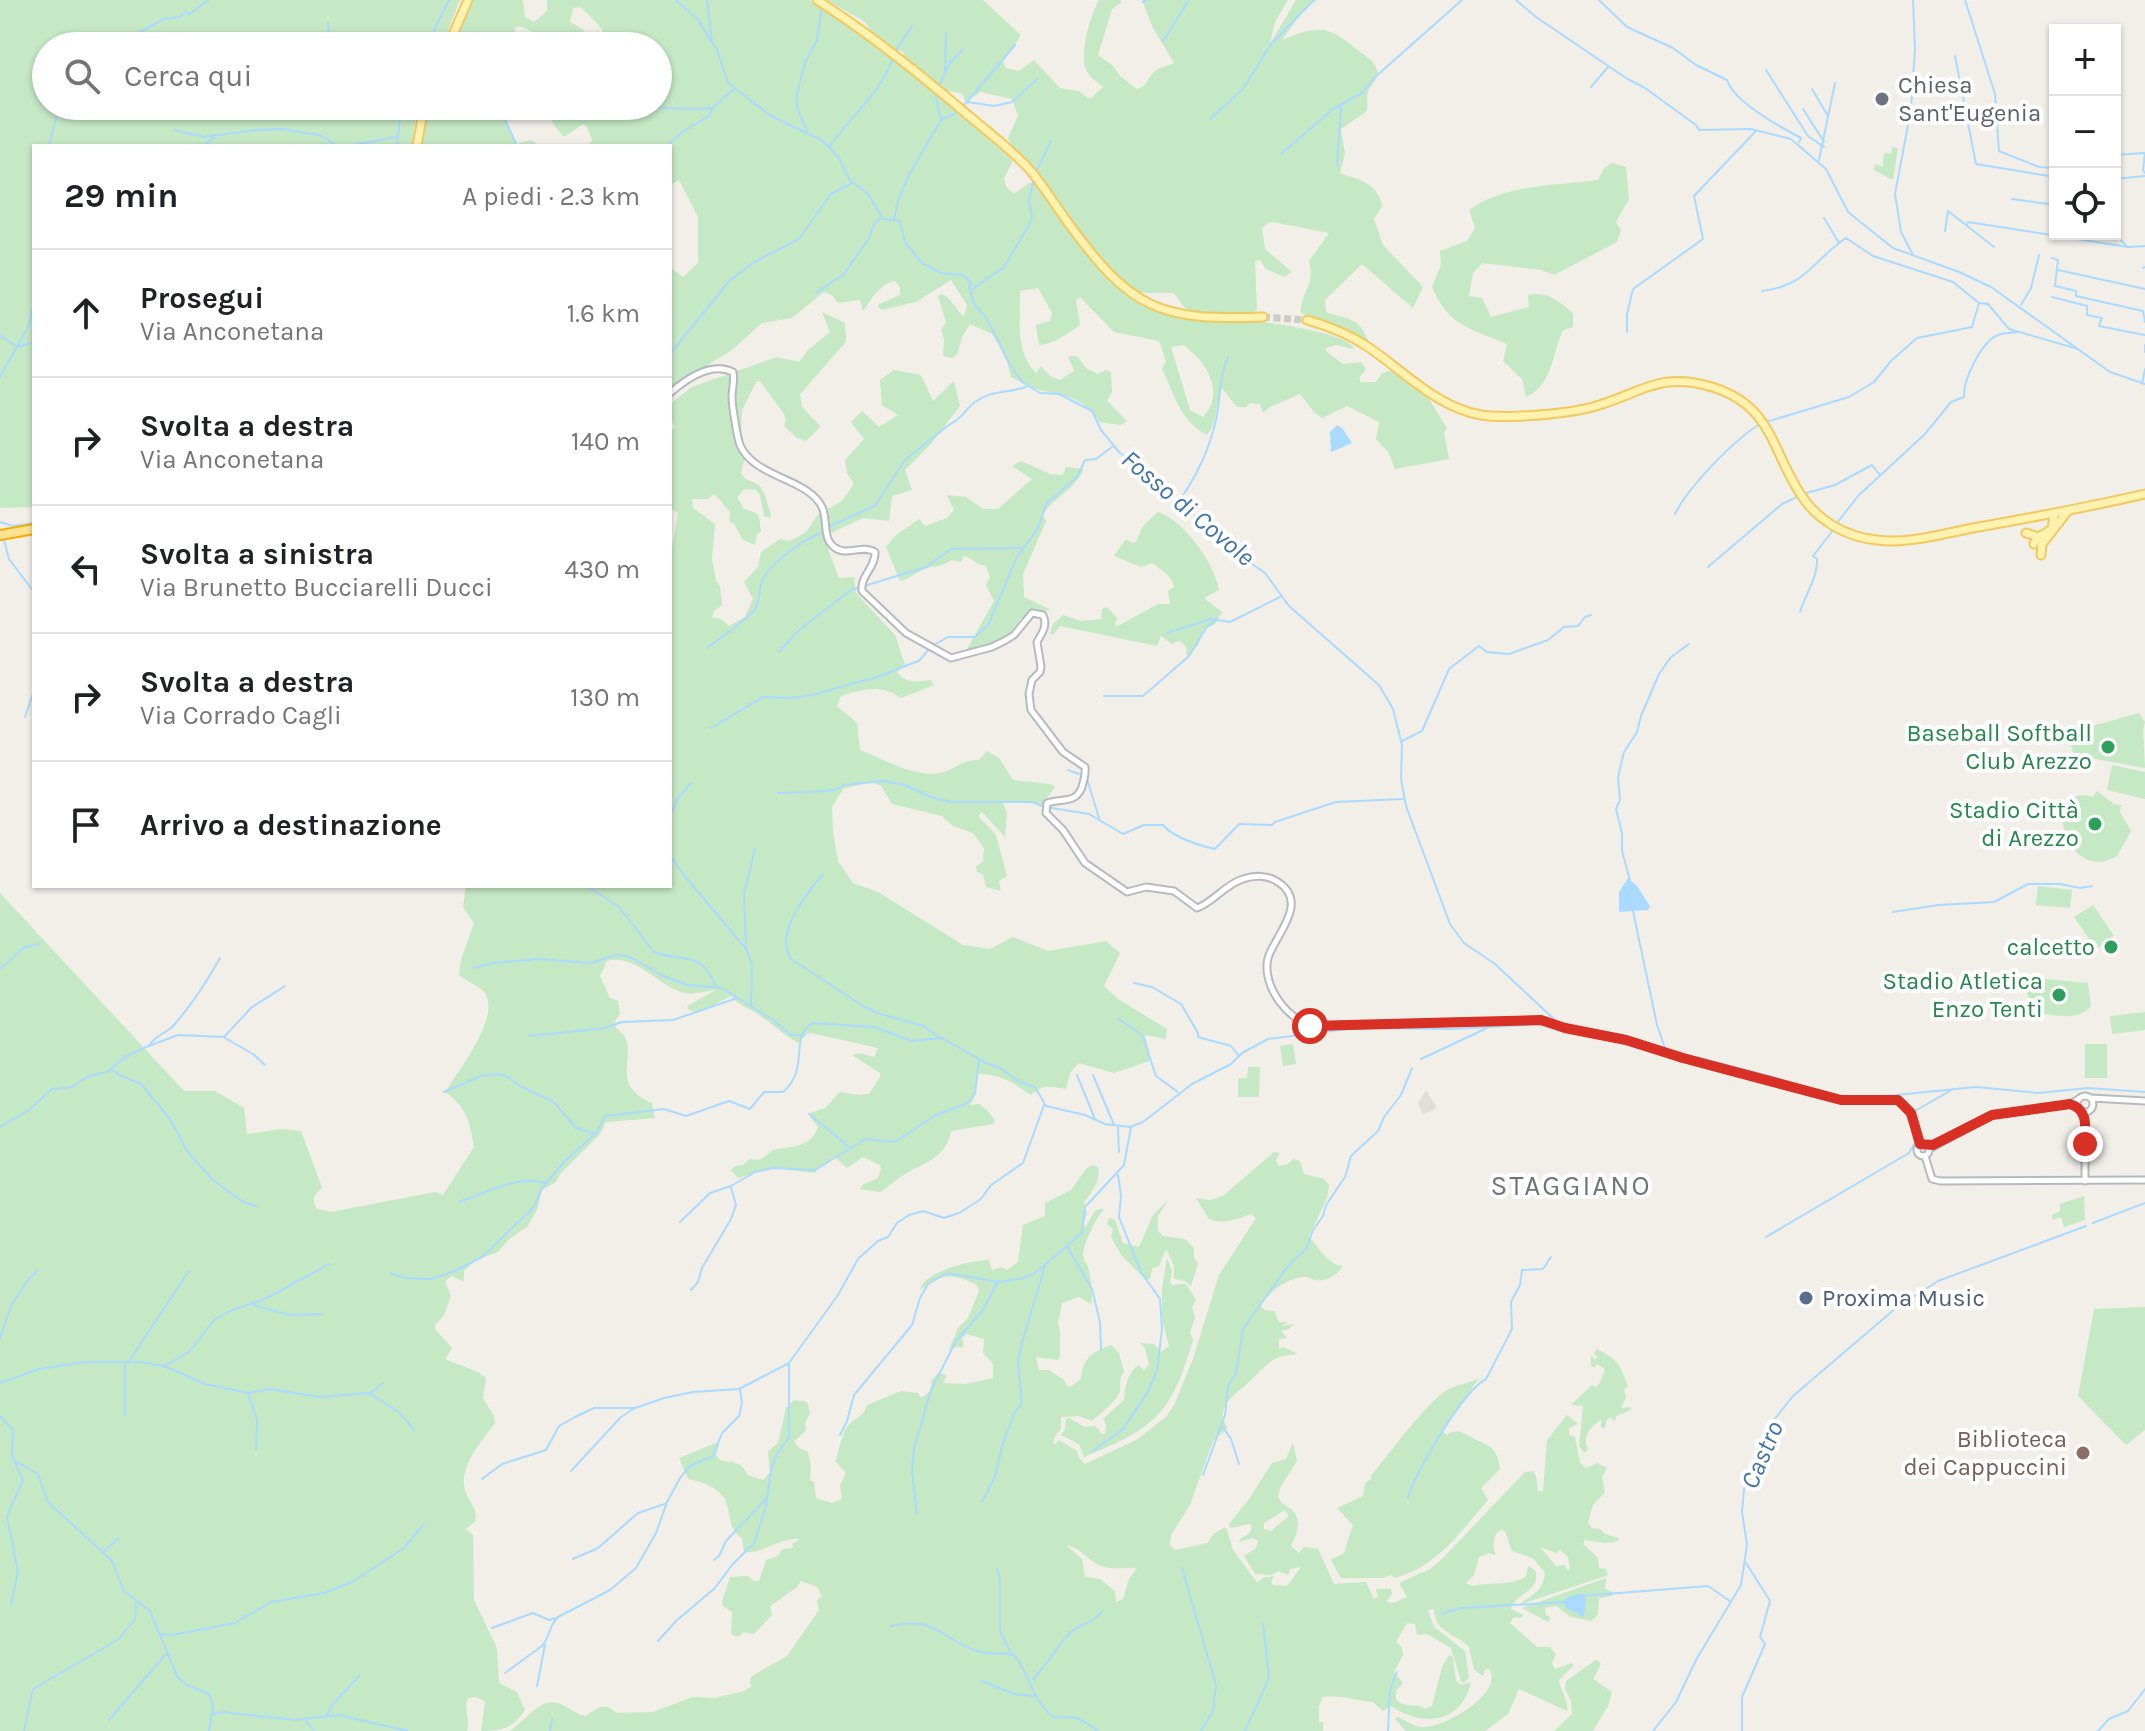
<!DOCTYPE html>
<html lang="it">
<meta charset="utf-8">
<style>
body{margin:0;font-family:Karla,sans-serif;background:#f6f6f6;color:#202124}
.controls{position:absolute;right:24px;top:24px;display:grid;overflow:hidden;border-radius:0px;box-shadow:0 2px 6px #0004}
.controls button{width:72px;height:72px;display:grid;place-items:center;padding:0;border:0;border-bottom:2px solid #e0e0e0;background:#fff;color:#202124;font:40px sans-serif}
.stop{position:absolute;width:24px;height:24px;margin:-18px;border:6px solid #d93025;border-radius:50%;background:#fff}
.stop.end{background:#d93025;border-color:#fff;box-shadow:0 2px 8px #0008}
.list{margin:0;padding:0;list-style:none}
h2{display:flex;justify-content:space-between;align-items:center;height:104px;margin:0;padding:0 32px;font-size:34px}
h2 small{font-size:26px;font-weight:400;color:#757577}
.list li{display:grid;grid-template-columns:52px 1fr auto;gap:24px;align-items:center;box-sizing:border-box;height:128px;padding:0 32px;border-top:2px solid #e0e0e0}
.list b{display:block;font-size:30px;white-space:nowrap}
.list p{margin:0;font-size:26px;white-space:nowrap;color:#757577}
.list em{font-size:26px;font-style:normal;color:#757577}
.icon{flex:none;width:44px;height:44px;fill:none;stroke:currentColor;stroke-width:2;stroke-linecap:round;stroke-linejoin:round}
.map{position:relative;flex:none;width:2145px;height:1731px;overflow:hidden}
.search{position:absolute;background:#fff;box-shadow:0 2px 6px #0004;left:32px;top:32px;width:640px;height:88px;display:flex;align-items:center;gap:20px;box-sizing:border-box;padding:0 28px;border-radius:44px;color:#757577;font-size:30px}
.panel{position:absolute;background:#fff;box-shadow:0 2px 6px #0004;left:32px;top:144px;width:640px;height:744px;border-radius:0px}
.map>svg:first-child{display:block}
.education{fill:#e1ded6}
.green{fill:#c5e8c5;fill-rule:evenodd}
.water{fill:#aadaff}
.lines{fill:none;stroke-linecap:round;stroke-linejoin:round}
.stream{stroke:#aadaff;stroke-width:2}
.primary-tunnel{stroke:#ccccc8;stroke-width:7;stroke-dasharray:7 3.5;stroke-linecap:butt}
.secondary-casing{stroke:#b6babf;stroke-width:9}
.primary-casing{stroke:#f2c960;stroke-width:11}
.highway-casing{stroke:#f9ab00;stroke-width:12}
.secondary{stroke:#fff;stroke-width:5}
.primary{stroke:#fff2af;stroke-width:7}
.highway{stroke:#fde293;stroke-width:8}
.route{stroke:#d93025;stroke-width:10}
.worship-dot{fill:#6b7280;stroke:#fff;stroke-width:3}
.leisure-dot{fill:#2e9e5b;stroke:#fff;stroke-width:3}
.service-dot{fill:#5c6f8a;stroke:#fff;stroke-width:3}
.education-dot{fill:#8d6e63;stroke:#fff;stroke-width:3}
.labels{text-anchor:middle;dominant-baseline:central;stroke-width:8;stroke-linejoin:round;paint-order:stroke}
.worship-label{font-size:24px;fill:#5b616d;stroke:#fff;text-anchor:start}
.leisure-label{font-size:24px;fill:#27864d;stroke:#fff;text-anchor:end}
.service-label{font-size:24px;fill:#4e5e75;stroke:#fff;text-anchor:start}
.education-label{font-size:24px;fill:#785e54;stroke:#fff;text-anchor:end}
.water-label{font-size:26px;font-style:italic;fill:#4174aa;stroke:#fff}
.quarter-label{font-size:28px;letter-spacing:2px;fill:#70757a;stroke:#fff}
</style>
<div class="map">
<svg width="2145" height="1731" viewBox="0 0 2145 1731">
<rect width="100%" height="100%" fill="#f1efe8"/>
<!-- education -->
<path class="education" d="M 1426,1090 L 1437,1108 L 1423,1115 L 1418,1103 Z"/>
<!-- green -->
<g class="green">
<path d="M 0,0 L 460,0 L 442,46 L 46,46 L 46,106 L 417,106 L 412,146 L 34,146 L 34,507 L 0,508 Z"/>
<path d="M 472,0 L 523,0 L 525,17 L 534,22 L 547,11 L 547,0 L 809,0 L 860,32 L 912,73 L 915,72 L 1013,161 L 1004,178 L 1006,187 L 1014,194 L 1029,183 L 1036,183 C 1071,238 1116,310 1186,319 C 1222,323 1256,319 1290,326 C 1313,331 1336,333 1354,347 L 1352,349 L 1336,345 L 1326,348 L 1326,351 L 1343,364 L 1361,362 L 1366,369 L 1359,378 L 1361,382 L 1376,382 L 1382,373 L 1391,371 L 1427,396 L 1447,428 L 1444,432 L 1449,459 L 1395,469 L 1389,453 L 1376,439 L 1379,422 L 1347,406 L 1322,418 L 1314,412 L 1300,394 L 1270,407 L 1263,413 L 1260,404 L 1250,403 L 1246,407 L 1237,407 L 1222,388 C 1215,402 1218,424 1207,435 C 1179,420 1175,395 1162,369 L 1166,361 L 1159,341 L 1114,332 L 1080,297 L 1076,300 L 1080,325 C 1067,334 1054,344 1039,345 L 1036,325 L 1050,321 L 1052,313 L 1038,288 L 1020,291 C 1021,319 1014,350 1036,373 L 1041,366 L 1050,376 L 1060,380 L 1074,371 L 1068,356 L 1077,356 L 1086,368 L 1098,374 L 1106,370 L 1111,372 L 1112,392 L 1107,401 L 1127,421 L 1121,425 L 1099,422 C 1084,395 1061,396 1036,389 C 1027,386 1019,381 1011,377 L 1007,361 L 992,334 L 970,324 L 962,337 L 957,355 L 952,358 L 943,356 L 944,339 L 941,330 L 946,322 L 938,296 L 941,294 C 952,297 955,310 964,316 L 967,305 L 951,280 L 916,302 L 882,310 L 878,307 L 879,304 L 900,295 L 900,288 L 895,281 C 879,284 872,299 863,311 L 860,300 L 838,303 L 832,295 L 824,292 L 792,318 L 762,323 L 732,350 L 670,388 L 670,267 L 683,277 L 698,263 L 698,217 L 679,180 L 670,185 L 670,146 L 589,146 L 592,140 L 587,127 L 583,124 L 564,137 L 553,124 L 549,106 L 658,106 L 658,46 L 608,46 C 606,29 592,18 580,7 L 573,8 L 570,22 L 583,29 L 590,46 L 540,46 L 540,35 L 519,26 L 515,28 L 514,40 L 518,46 L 450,46 L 455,33 L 458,31 L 470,10 ZM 1183,345 C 1206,360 1226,393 1203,417 L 1190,410 L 1171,347 Z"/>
<path d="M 827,0 L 983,0 L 1021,35 L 1003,62 L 1006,68 L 1019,71 L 1034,60 L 1060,88 L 1078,91 L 1090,99 L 1103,87 C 1097,82 1089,77 1086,69 C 1079,55 1091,13 1099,0 L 1121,0 L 1121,3 L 1112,9 L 1098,55 L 1112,65 L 1120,76 L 1137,89 C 1148,86 1147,78 1155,71 C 1160,67 1168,66 1174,63 L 1153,28 L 1142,0 L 1288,0 L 1275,22 L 1270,44 L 1296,0 L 1317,0 L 1305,8 L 1282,40 C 1316,26 1327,24 1355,48 C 1363,55 1374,59 1377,70 C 1380,80 1371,83 1368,92 C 1366,97 1368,105 1367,111 L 1341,129 L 1345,154 L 1340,173 C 1360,180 1378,183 1382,206 L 1374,219 L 1383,245 L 1423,287 L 1413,308 L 1362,264 L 1325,300 L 1326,312 C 1346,319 1360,317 1368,341 L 1330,322 L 1301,313 C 1300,291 1316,288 1309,261 L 1329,233 L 1273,222 L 1268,223 L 1262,228 L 1265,249 L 1292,272 L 1284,277 L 1266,269 L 1260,260 L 1255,261 L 1257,311 C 1240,314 1199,321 1186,309 C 1181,304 1178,298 1174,293 C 1159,292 1138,296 1126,287 C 1087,258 1064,208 1035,171 C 1026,160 1013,151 1008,138 L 1018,116 L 1012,99 L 981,92 L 965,102 L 963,94 L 950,91 L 946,93 L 905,60 L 903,52 L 893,49 L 873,34 L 865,22 Z"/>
<path d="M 427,106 L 528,106 L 508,116 L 506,123 L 516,144 L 531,140 L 539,146 L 420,146 Z"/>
<path d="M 1892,147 L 1898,148 L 1893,180 L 1874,170 L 1875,164 L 1883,167 L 1884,153 L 1891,154 Z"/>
<path d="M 1612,163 L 1626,167 L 1629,199 L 1616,222 L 1621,230 L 1617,242 L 1554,275 L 1541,270 L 1482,263 L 1473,273 L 1469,296 L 1482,298 L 1491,317 L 1529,307 L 1528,295 C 1548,291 1558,301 1573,313 L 1573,327 L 1563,330 C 1552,353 1553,385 1526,397 L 1522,379 L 1503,361 L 1507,344 C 1470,328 1449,327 1432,287 L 1441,265 L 1440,251 L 1467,241 L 1475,228 L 1469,210 C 1506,184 1554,186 1598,180 L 1604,168 Z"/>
<path d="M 822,312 L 845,323 L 846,342 L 800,394 L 802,407 L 820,426 L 819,428 L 806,441 L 797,438 L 784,426 L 786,420 L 784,414 L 760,381 L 756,382 L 742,410 L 741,440 L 745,457 L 741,473 C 746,482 749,479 757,484 C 766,490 767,505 771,515 L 770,518 L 764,516 L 760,495 L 756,490 L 744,489 L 737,497 L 744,509 C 760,514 759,512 761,531 L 757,535 L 755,545 L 743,540 L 734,524 L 729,521 L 730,512 C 723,506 721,498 713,494 L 708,499 L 692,499 L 693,508 L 715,524 L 712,558 L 716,581 L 720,586 L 722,605 L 714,611 L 712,617 L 721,619 L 729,626 L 745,617 L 753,599 L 744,582 L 758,567 L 761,552 L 780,539 L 790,541 L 806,532 L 820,512 L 823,536 L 839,578 L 854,577 L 856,593 L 895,635 L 905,665 L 897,672 C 906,684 916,682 930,680 L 934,685 L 901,698 C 881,684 864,689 841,696 L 837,706 L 857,723 L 860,750 C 883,759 918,780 944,772 C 959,767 961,760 979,760 L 987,751 L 999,758 L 1013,780 L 1050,784 L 1055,787 L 1042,804 L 1002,801 L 1007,813 L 1005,837 L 982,812 L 978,816 L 996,835 L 1007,876 L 999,881 L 1001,891 L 986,887 L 983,874 L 977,872 L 976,866 L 983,862 L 984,848 L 973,833 L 953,826 L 942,816 L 892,804 L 881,786 L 870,782 L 843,789 L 832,807 L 833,833 L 838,861 L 853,883 L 878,892 L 963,945 L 990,949 L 1013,937 L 1048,951 L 1106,941 L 1120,953 L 1104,986 L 1118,999 L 1167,1029 L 1166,1039 L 1145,1035 L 1151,1059 L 1147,1062 L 1114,1073 L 1079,1063 L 1070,1073 L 1066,1089 C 1051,1087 1043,1083 1031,1095 C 1013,1083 1000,1073 977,1074 L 976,1094 L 970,1105 L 979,1104 L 987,1110 L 995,1120 L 993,1124 L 951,1131 C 946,1157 928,1161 907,1173 C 897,1178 890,1186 880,1192 L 860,1189 L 862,1185 L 878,1178 L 881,1169 L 880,1165 L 863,1157 L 847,1168 L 834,1156 L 826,1164 L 819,1166 L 815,1173 L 771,1168 L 738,1178 L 731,1170 L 735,1166 L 743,1165 L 750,1159 C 763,1162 764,1156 773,1150 C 792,1146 811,1148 818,1127 L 811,1118 L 810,1113 L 825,1108 L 840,1092 L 859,1095 L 869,1094 L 880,1077 L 880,1073 L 852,1055 L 860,1053 L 874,1057 L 878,1048 L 811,1033 L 807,1034 L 798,1043 C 782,1034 769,1021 753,1011 C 744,1006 738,1005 731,996 L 698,1013 L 689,1010 L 687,1006 L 716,990 C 706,991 693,995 684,993 C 658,986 635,953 607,961 L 600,976 L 610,998 L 618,1001 L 620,1014 L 615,1021 L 616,1028 C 647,1049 602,1082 652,1103 L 655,1118 L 606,1122 L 600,1134 L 560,1174 L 556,1182 L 542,1190 L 537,1210 L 527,1227 L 509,1239 L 498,1252 L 476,1260 L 464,1271 L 464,1282 L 452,1276 L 445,1281 L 451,1296 L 444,1315 L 435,1325 L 435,1329 L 452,1348 L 445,1359 L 478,1372 L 486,1378 L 483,1398 L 494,1416 L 495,1423 C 482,1441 456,1469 466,1493 C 471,1506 478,1507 475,1522 L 465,1529 L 473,1535 L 474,1600 L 497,1648 L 499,1683 L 517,1692 L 525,1710 C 513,1728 502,1731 481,1731 L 485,1701 L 475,1697 L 468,1698 C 463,1709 471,1720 467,1731 L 0,1731 L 0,893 L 184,1091 L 215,1091 L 244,1108 L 247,1134 L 281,1129 L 301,1131 L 322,1188 C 314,1195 311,1200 317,1209 L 331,1212 L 435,1192 L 443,1195 L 474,1147 C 470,1123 467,1107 445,1092 C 458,1071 507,1010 481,989 C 475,984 466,981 459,975 L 461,960 L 474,923 L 463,907 L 466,886 L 670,886 L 670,560 L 678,513 L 670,508 L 670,432 L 675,427 L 670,418 L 670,404 L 692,387 L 777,357 L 799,362 L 807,351 L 830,332 Z"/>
<path d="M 894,370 L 921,375 L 933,401 L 954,381 L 960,406 L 930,445 L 905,470 L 912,490 L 892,496 L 889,521 L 863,518 L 829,534 L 828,509 L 842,501 L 854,484 L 847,473 L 845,460 L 864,439 L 851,422 L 862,411 L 879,427 L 898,415 L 882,405 L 880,380 Z"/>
<path d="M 1021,461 L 1050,474 L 1063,475 L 1066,467 L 1084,469 C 1073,491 1057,496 1042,514 L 1046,521 L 1023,574 L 1024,597 L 1051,610 L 1031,612 L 1020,619 L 1005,640 L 966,651 L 994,601 L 986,585 L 990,577 L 986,566 C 976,565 973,558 963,556 L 962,562 L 952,560 C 939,568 937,565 925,569 C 916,572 912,578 900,581 L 886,547 L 895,536 L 919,519 L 925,526 L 947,518 L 954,510 L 947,495 L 966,497 L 983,509 L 998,509 L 1032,479 L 1012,466 Z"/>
<path d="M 1158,512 C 1184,520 1215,564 1219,590 L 1204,598 L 1222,612 L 1215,624 L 1203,630 L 1198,645 L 1187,659 L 1186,646 L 1179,641 L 1172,644 L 1161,636 L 1157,646 L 1060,626 L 1053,635 L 1050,634 L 1053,624 L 1063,615 L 1080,621 L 1101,619 L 1102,609 L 1107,607 L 1117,618 L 1115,625 L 1118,626 L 1158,604 L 1170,604 L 1168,591 L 1174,587 C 1172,575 1161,570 1152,563 L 1141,567 L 1114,556 L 1126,539 L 1132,543 L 1136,542 L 1143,526 Z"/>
<path d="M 2139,713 L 2145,722 L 2143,730 L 2145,768 L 2074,755 L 2069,739 L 2074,726 L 2089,727 Z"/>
<path d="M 2112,765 L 2145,772 L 2145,799 L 2107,790 Z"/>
<path d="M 2097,791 L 2114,804 L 2121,805 L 2120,812 L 2131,831 L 2117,856 C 2065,887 2038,781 2093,797 Z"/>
<path d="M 2038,886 L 2072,890 L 2070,908 L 2036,905 Z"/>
<path d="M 2093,905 L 2114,936 L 2096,949 L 2074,917 Z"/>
<path d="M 2034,978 L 2088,983 L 2091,1006 C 2076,1023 2051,1014 2031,1012 L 2027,992 Z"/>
<path d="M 2145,1012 L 2145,1030 L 2112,1034 L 2110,1016 Z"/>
<path d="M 1293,1044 L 1296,1064 L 1283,1066 L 1280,1046 Z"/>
<rect x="2085" y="1044" width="22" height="34"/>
<path d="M 1248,1067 L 1260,1067 L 1259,1097 L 1238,1097 L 1238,1078 L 1247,1078 Z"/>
<path d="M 1274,1152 L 1280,1153 L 1276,1160 L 1279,1166 L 1288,1164 L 1293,1159 L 1300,1161 L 1304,1174 L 1324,1179 L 1329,1185 L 1327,1198 L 1309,1236 C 1318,1247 1328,1265 1343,1266 C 1337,1275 1326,1282 1315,1280 C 1309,1279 1308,1276 1303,1277 C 1287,1278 1267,1293 1261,1306 L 1264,1310 L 1274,1311 L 1279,1322 L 1288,1322 L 1282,1326 L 1294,1324 L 1289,1329 L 1281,1331 L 1287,1338 L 1279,1339 L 1279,1349 L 1283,1347 L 1298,1354 C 1290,1355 1281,1355 1273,1360 C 1264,1366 1257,1375 1249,1382 C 1236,1394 1212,1408 1228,1428 L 1213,1441 L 1190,1505 L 1171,1535 L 1170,1545 L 1175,1550 L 1208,1543 L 1213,1534 L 1226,1527 L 1233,1550 L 1256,1581 L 1258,1582 L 1263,1578 L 1274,1576 L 1271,1582 L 1273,1585 L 1287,1586 L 1301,1567 L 1290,1569 L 1288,1575 L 1278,1571 L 1272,1575 L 1255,1574 L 1244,1556 L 1256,1548 L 1258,1541 L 1253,1538 L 1239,1542 L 1240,1539 L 1249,1534 L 1252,1527 L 1250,1524 L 1230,1528 L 1229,1524 L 1249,1499 L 1272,1463 L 1286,1459 L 1293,1443 L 1297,1461 L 1281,1486 L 1278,1496 C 1281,1504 1284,1504 1291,1509 C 1303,1519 1297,1535 1291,1546 L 1299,1553 L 1304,1547 L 1318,1549 L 1334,1584 L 1366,1582 L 1374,1599 L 1378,1597 L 1376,1589 L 1391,1589 L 1392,1594 L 1386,1602 L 1393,1603 L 1407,1597 L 1400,1585 L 1401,1582 L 1430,1569 L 1441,1560 L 1525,1472 L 1533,1471 L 1536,1476 L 1538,1491 L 1543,1491 L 1547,1440 L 1567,1415 L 1578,1424 L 1569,1428 L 1569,1435 L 1575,1437 L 1580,1463 L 1586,1468 L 1597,1463 L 1607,1468 L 1602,1477 L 1605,1492 L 1593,1505 L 1588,1523 L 1592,1528 L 1600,1529 L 1605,1534 L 1618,1538 L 1619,1541 L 1606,1543 L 1585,1540 L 1583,1544 L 1598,1558 L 1599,1568 L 1606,1569 L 1608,1575 L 1519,1605 C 1531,1595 1543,1592 1545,1573 L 1534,1559 L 1512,1551 L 1505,1531 L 1501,1530 C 1493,1533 1492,1548 1496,1555 L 1489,1553 L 1479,1557 L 1474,1575 L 1466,1583 L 1473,1586 C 1490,1581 1512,1587 1526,1576 L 1528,1566 L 1535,1570 C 1542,1592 1515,1592 1511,1609 L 1524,1615 L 1521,1618 L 1514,1617 L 1510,1623 L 1537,1647 L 1550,1647 L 1556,1654 L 1552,1663 L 1555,1669 L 1572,1663 L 1574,1665 L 1559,1680 C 1560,1691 1569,1700 1567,1711 L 1519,1689 L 1508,1714 L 1485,1731 L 1406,1731 L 1395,1719 L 1398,1717 C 1405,1720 1413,1726 1421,1727 C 1443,1729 1505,1693 1489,1669 L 1485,1669 L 1483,1676 L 1474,1670 L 1469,1647 C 1455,1633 1434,1632 1434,1609 L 1428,1610 L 1434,1627 L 1465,1651 L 1469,1678 L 1464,1683 L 1461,1681 L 1451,1648 L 1427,1634 L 1417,1635 L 1415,1624 L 1407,1623 L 1396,1642 L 1402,1647 L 1403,1655 L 1394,1672 L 1403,1683 L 1396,1691 L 1396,1699 C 1403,1709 1416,1702 1425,1709 L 1432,1706 L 1442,1667 L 1449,1655 L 1453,1657 L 1456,1681 L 1462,1685 L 1470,1682 L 1470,1686 C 1459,1725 1420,1726 1391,1706 L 1383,1711 L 1373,1702 C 1356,1701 1339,1694 1323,1697 L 1319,1706 L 1319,1722 L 1323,1722 L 1323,1731 L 509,1731 C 525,1723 538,1698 557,1703 C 569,1706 574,1714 585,1716 L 600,1707 L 608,1707 L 617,1713 L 653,1712 L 693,1697 L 715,1698 L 744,1691 L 751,1687 L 750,1679 L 752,1676 L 787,1656 L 819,1610 L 817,1600 L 822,1596 L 817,1587 L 801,1581 L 797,1587 L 770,1606 L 772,1615 L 754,1634 L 744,1632 L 738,1637 L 731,1634 L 732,1612 L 723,1606 L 722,1602 L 730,1577 L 748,1576 L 753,1581 L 759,1581 L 766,1560 L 776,1557 L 783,1549 L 793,1548 L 792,1544 L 800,1539 C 780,1537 762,1555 744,1552 L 742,1538 C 717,1522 747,1491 688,1479 L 679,1458 L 716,1443 L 719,1444 L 716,1455 L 720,1460 C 733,1464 742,1460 747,1475 L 763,1480 L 770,1472 L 768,1451 L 778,1443 L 786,1408 L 794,1400 L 807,1402 L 810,1413 L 805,1423 L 806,1430 L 794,1442 L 799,1448 L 808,1452 L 811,1466 L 810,1480 L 814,1482 L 816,1498 L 832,1503 L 842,1499 L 840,1485 L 846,1473 L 836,1462 C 836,1458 843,1434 845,1430 C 850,1419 864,1418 867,1405 L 901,1391 L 918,1393 L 920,1397 L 923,1397 L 931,1390 L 931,1381 L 938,1373 L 945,1374 L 946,1377 L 943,1383 L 965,1384 L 993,1378 L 993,1364 L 983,1353 L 984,1339 L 967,1334 L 962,1338 L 964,1345 L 961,1348 L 958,1346 L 949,1350 L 958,1328 L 968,1318 L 979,1291 L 977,1285 C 950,1272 944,1274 920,1290 C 924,1271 972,1260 989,1260 L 992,1270 L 1001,1267 L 1007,1270 L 1018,1262 L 1023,1225 L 1045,1216 L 1045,1203 L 1071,1190 L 1086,1169 L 1092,1165 L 1098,1167 C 1101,1181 1092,1192 1084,1202 L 1087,1214 L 1082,1224 L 1086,1226 L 1095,1211 L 1102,1208 L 1104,1210 C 1096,1216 1083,1246 1083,1255 C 1084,1261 1086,1262 1088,1267 C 1091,1276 1093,1296 1091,1304 L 1079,1297 L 1062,1303 L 1058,1324 L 1060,1330 L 1060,1357 L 1058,1360 L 1036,1357 L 1039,1370 L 1049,1370 L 1064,1380 L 1067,1386 L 1070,1387 L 1081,1379 C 1082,1359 1093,1351 1111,1345 L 1119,1353 L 1124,1372 C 1118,1380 1121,1382 1120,1391 C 1118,1400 1099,1415 1092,1421 L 1078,1416 L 1061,1417 L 1061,1429 L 1056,1434 L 1053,1443 L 1056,1444 L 1059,1440 L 1077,1451 L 1079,1458 L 1085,1464 L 1136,1440 L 1166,1417 L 1174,1405 L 1193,1359 L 1219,1275 L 1256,1218 L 1251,1214 C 1237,1219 1224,1225 1209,1219 L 1196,1198 L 1210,1200 L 1223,1196 ZM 1285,1510 L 1289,1516 L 1271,1531 L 1264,1529 L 1264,1523 ZM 1066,1545 C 1081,1548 1086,1559 1099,1565 C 1114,1571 1123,1567 1137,1568 L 1129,1579 L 1123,1599 L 1116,1602 L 1115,1591 L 1100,1579 L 1085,1577 L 1082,1559 ZM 1540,1547 L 1556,1553 L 1560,1550 L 1568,1557 L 1570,1569 L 1567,1570 L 1565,1565 L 1556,1566 Z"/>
<path d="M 2084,1196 L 2085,1220 L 2064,1227 L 2061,1217 L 2053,1220 L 2052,1215 L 2060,1211 L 2060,1204 Z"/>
<path d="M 1168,1200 L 1158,1216 L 1158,1231 L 1163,1236 L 1185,1239 L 1194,1248 L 1194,1258 L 1198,1264 L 1191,1286 L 1185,1281 L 1174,1279 L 1174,1265 L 1166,1249 L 1159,1266 L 1152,1268 L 1150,1279 L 1146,1280 L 1122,1256 L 1111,1237 L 1113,1229 L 1107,1224 L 1109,1218 L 1115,1220 L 1123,1243 L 1139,1247 L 1153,1215 Z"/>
<path d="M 1167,1258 L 1172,1271 L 1170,1282 L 1172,1285 L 1186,1284 L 1196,1300 L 1192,1307 L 1195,1317 L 1190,1333 L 1193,1340 C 1171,1415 1155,1428 1084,1457 L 1079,1444 L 1061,1435 L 1065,1429 L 1066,1419 L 1069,1418 L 1085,1427 L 1095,1426 L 1102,1434 L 1105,1434 L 1106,1425 L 1103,1419 L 1124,1400 C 1125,1385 1127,1375 1138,1365 L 1144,1370 L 1149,1365 L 1145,1348 L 1140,1343 L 1154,1344 L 1161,1352 L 1169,1346 L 1162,1319 L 1162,1289 Z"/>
<path d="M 2145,1307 L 2145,1430 L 2126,1445 L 2078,1396 L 2094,1309 Z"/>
<path d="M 1597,1349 C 1620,1361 1619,1364 1628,1386 L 1624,1390 L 1626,1397 L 1621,1408 L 1630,1407 L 1631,1410 L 1616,1416 L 1615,1422 L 1612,1418 L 1607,1419 L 1605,1428 L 1601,1428 L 1601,1420 C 1590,1426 1582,1437 1588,1449 L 1584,1453 L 1579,1446 L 1583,1406 L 1571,1405 L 1592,1385 L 1596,1387 L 1600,1383 L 1605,1369 L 1597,1364 L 1594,1368 L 1591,1366 L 1591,1355 L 1594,1359 L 1598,1358 L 1594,1353 Z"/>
<path d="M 1479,1378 L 1442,1431 L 1447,1435 C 1457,1428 1461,1432 1471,1437 C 1489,1447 1497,1445 1500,1469 L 1481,1488 L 1488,1500 C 1460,1532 1437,1567 1394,1578 L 1392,1575 L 1383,1578 L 1341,1578 L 1331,1560 L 1344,1553 L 1353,1525 L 1337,1508 L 1363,1496 L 1365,1483 L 1371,1479 L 1371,1476 C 1388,1456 1430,1397 1451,1388 C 1460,1384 1470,1383 1479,1378 Z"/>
<path d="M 1606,1578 L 1605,1589 L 1613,1592 L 1612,1596 L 1599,1598 L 1598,1615 L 1591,1621 L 1571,1617 L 1556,1606 L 1545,1608 L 1546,1615 L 1551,1618 L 1548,1622 L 1522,1608 Z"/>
<path d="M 1597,1659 L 1601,1664 L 1593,1679 L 1612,1692 L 1608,1706 L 1593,1731 L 1554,1731 L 1572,1714 L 1571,1701 L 1565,1688 L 1566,1681 Z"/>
</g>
<!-- water -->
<g class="water">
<path d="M 1337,425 L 1342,428 L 1352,443 L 1331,452 L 1330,432 Z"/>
<path d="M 1628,878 L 1637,886 L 1650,906 L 1648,910 L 1619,912 L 1619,892 Z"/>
<path d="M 1583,1593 L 1586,1600 L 1584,1617 L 1566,1608 L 1563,1601 L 1569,1597 Z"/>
</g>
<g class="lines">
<!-- stream -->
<g class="stream">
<path d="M 676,0 L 698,20 L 717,50 L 728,83 L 771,116 L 823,141 L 839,158 L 850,180 L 868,194 L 883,219 L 900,221 L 905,242 L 922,263 L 941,273 L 963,275 L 971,283 L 969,286 L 974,304 L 984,315 L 1000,343 L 1006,358 L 1022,382 L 1040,393 L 1059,394 L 1092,411 L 1101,430 L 1120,453 L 1157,481 L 1232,550 L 1265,573 L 1289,606 L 1379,685 L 1393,709 L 1402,745 L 1401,779 L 1406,806 L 1450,924 L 1464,943 L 1495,964 L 1556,1021"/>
<path d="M 707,0 L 712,42"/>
<path d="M 1516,0 L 1536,17 L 1626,78 L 1645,88 L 1696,125 L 1699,130 L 1751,129 L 1791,139 L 1826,169 L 1848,212 L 1893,248 L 1959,272 L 1991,287 L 2110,372 L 2145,384"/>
<path d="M 1599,0 L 1627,27 L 1673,48 L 1696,65 L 1727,80 C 1733,102 1782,128 1801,138 L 1799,142"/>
<path d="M 1965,0 L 1995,94 L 1999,151 L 2039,167 L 2055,168"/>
<path d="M 1143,2 L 1147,0"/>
<path d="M 328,23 L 329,46"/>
<path d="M 1163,41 L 1189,0"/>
<path d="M 114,46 L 164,19 L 180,17 L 185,12 L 190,14 L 208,0"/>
<path d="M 424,46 L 433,40 L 434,30 L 449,0"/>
<path d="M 895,52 L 912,26"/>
<path d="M 1955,56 L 1976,164 L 2055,177"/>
<path d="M 1766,70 L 1808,136 L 1824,147"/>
<path d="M 945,71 L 946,33"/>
<path d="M 1591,87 L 1608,67"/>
<path d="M 938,88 L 950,63 L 963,49"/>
<path d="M 1812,89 L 1828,116"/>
<path d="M 935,93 L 941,120"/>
<path d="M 968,102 L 994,106 L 1012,102 L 1037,79"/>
<path d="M 499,106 L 517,146"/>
<path d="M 645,106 C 654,108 704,110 711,108"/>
<path d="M 1803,109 L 1824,142"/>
<path d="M 1210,119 L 1242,90 L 1272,43 L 1314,0"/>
<path d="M 174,130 L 204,137 L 255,130 L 282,129 L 319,135 L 336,145 L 344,146"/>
<path d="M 807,131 L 797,108 L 797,93 L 805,63 L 817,40 L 822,5"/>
<path d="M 49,146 L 59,106"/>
<path d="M 201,146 L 214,138"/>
<path d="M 346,146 L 397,137"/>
<path d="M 397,146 L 401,106"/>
<path d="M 667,146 L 682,132 L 709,116 L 713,107 L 734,89"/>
<path d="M 830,146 C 852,114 880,95 893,58"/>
<path d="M 2145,153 L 2143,170 L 2145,173"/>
<path d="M 1281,154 L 1333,109 L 1362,93 L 1374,78 L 1462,0"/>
<path d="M 2115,155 L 2145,153"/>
<path d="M 1819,160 L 1835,83"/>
<path d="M 1337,166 L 1341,106"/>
<path d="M 1036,172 L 1051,141"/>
<path d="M 2115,179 L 2145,176"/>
<path d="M 2012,199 L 2055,205"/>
<path d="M 1824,218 L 1839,243"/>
<path d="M 894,220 L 898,200 L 910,173 L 941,120 L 954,114 L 967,102 L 1015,45"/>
<path d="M 1967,226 L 1968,222 L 2128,247 L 2145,246"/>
<path d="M 1945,231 L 1948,211 L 1994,247"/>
<path d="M 2115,233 L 2127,247"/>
<path d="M 1912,253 L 1901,232 L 1895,194 L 1911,109 L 1915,49 L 1913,0"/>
<path d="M 2052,258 L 2058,260 L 2055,286 L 2076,291 L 2076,296 L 2143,311 L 2145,322"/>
<path d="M 2143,268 L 2145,267"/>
<path d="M 2058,270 L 2145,289"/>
<path d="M 971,290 L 1004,267 L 1029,225 L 1032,217 L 1029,201 L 1034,178"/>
<path d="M 1762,291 C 1807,286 1814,259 1846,238 L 1873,256 L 1953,282 L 1979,303 L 1988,304 L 2009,329 L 2078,349"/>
<path d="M 816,293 L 844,274 L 869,238 L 874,224 L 880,218"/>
<path d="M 2052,297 L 2087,306 L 2087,315 L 2102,318 L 2099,326 L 2145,335"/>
<path d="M 2021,305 L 2031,288 L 2039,255"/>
<path d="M 1627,332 L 1627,314 L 1633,289 L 1703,239 L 1694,196 L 1756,131"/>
<path d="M 0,335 L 17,347 L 34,342"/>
<path d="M 2145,345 L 2145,352"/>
<path d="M 670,354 L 730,280 L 756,261 L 799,239 L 831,194 L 852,183"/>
<path d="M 0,377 L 28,327 L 34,304"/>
<path d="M 2142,384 L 2145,369"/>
<path d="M 1766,422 L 1849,397 L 1874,382 L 1891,361 L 1917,338 L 1972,327 L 1979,303"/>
<path d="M 1179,501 C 1197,476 1209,450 1216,420 C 1221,396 1218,381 1228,357"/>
<path d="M 1675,514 C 1689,486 1733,441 1760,424"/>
<path d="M 0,522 L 13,526 L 34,523"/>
<path d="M 1837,523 L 1858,496 L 1925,434 L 1951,402 L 1964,397 C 1963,380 1981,342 1998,335 C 2003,333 2011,333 2017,332"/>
<path d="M 828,527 L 876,505 L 904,461 L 950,424 C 962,419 965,409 975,402 C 991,390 1008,393 1026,387"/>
<path d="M 4,540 L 9,559 L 34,592"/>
<path d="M 1708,567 L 1782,504 L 1803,494 L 1835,485 L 1872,465 L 1880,475"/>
<path d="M 1800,612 C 1805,595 1818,577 1817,559 L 1813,556 L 1834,529"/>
<path d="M 1167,633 L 1211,619 L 1230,622 L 1280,597"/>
<path d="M 934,645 L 948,637 L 975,637 L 988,625 L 1016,559 L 1038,528 L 1047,503 L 1077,477 L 1085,460 L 1096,459 L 1112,447"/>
<path d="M 707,648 C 718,640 749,618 755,609 C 761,600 758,589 763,579 C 772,562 808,535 826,532"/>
<path d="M 779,652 L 799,630 L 851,590 L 926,567 L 951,549 L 1022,548"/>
<path d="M 1104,696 L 1143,696 L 1189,656 L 1206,628 L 1217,619"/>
<path d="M 25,717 L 34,691"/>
<path d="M 711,728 L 763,697 L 791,698 L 812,695 L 880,676 L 913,663 L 919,661 L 929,649"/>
<path d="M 1402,741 L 1422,731 L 1449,669 L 1475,649 L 1479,646 L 1487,652 L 1509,654 L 1548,640 L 1564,627 L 1578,626 L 1585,617 L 1591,615"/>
<path d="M 1068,770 L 1082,775"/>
<path d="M 1087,779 L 1099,818"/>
<path d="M 778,793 L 811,792 L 835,790 L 843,785 L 883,781 L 905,785 L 931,797 L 951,802 L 1032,802 L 1045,807 L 1089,814 L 1123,834 L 1144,825 L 1163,825 C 1174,838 1198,845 1215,849 L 1239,824 L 1272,825 L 1275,822 L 1336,802 L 1403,799"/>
<path d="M 670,816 L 678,798 L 691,783"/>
<path d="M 670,855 L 683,874 L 747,950 L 752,966 L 751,1005"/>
<path d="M 823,874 C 806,894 774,933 791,959 L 863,1006 L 877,1013 L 923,1026 L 939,1037"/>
<path d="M 1630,880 L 1622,851 L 1622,833 L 1616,809 L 1620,800 L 1618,777 L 1624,752 L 1637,732 L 1641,716 L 1659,674 L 1671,657 L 1689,644"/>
<path d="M 587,886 L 619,907 L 654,952 C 681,963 701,949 715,985"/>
<path d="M 1633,911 L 1657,1025 L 1665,1048"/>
<path d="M 1893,912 L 1938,905 L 1994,902 L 2028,884 L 2060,884 L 2080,888 L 2092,886"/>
<path d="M 746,946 L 744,894 L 755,849"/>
<path d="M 473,968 L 493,963 L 540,959 L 591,963 L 616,955 L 625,956 L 634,959 L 661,975 L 688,985 L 722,988 L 773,1020 L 791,1035 L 801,1035"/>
<path d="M 0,969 L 25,947 L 39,944"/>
<path d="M 1134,983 L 1152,987 L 1181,1004 L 1198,1033 L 1198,1037 L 1231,1046 L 1239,1056"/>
<path d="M 1119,1019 L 1142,1035 L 1156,1076 L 1178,1092"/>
<path d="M 1556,1022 L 1572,1027"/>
<path d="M 529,1036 L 605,1028 L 622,1022 L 673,1020 L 737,998"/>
<path d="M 1618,1036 C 1639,1039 1658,1048 1679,1053 C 1726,1065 1773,1075 1819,1092"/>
<path d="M 225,1038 L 253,1054 L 265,1065"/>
<path d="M 149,1046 C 154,1036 165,1034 173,1026 C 191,1006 207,981 220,958"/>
<path d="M 1421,1059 L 1487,1028"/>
<path d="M 112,1069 L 119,1075 L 141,1084 L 170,1119 L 187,1151 L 213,1180 L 243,1202 L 258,1207"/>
<path d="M 1077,1075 L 1095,1119"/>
<path d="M 1093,1075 L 1114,1125"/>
<path d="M 444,1092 L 481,1076 L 497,1074 L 506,1076 L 520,1086 L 554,1102 L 576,1128 L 595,1134"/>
<path d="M 1876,1097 L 1976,1087 L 2038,1093 L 2088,1088 L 2145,1092"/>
<path d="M 1913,1112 L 1950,1091"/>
<path d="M 809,1114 L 848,1146"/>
<path d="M 0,1127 L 29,1110 L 52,1089 L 72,1087 L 87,1077 L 109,1071 L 122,1059 L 141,1049 L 178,1035 L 224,1037 L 252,1007 L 285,986"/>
<path d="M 1118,1127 L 1119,1152"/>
<path d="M 459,1202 C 488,1193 514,1175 545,1183"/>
<path d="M 680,1222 L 710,1193 L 731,1186 L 755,1172 L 773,1168 L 815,1170 L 865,1139 L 895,1142 L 936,1115 L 968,1103 L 975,1093 L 979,1060"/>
<path d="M 2093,1223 L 2145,1203"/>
<path d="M 1766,1237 L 1909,1153 L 1916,1141 L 1908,1116"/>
<path d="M 1067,1246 L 1092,1289 L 1100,1322 L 1101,1349"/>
<path d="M 391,1273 L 404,1278 L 432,1279 L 455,1271 L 482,1257 L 534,1207 L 542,1188 L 565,1161 L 597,1132 L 605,1116 L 664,1109 L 686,1116 L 729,1101 L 750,1109 L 764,1092 L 783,1092 C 811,1068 788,1036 813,1023 L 874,1027 L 912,1041 L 942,1038 L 988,1064 L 999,1067 L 1018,1081 L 1035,1087 L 1046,1106 L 1085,1115 L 1105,1124 L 1130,1127 L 1143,1122 L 1192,1084 L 1231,1064 L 1242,1053 L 1268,1039 L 1355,1028 L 1451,1029 L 1546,1024"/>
<path d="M 691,1290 L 698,1282 L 702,1268 L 731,1219 L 736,1205 L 731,1187"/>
<path d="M 253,1305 L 290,1315 L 322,1314"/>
<path d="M 1899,1306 L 1938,1281 L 2086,1226"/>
<path d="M 0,1338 L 12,1304 L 28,1280 L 38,1270"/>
<path d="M 128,1363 L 189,1271"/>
<path d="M 125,1365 L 125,1415"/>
<path d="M 164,1366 L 189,1352 L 214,1320 L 230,1311 L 267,1298 L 329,1264"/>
<path d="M 0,1383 L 39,1369 L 85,1362 L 140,1362 L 164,1366 L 205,1384 L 248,1393 L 270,1389 L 319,1397 L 369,1393 L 400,1413 L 414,1430"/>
<path d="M 370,1393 L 383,1383"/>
<path d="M 248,1394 L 257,1419 L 256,1449"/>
<path d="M 0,1416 L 13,1430 L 12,1456 L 23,1480 L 7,1516 L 18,1572 L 11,1605"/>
<path d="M 1222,1426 L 1231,1439 L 1239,1464"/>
<path d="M 840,1435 L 847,1421 L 854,1395 L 912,1325 L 920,1298 L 928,1284 L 945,1274 L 953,1274 L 998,1282 L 1024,1278 L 1034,1274 L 1082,1233 L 1085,1207 L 1124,1165 L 1131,1127"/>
<path d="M 1093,1451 L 1123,1429 L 1147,1393 L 1157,1371 L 1162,1329 L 1160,1299 L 1141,1272 L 1119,1217 L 1121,1196 L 1118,1175"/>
<path d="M 14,1460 L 38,1474 L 48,1502 L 112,1561 L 124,1591 L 150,1611 L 177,1676 L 185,1684 L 209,1694 L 213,1707 L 209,1731"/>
<path d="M 571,1471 L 621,1417 L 635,1408 L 664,1398 L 693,1392 L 739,1389 L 789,1363 L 838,1295 L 858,1259 L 878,1241 L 888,1237 L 897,1223 L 909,1215 L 923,1211 L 944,1218 L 959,1213 L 981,1199 L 991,1185 L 1023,1163 L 1044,1105"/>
<path d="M 1203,1475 L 1225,1415 L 1228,1386 L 1236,1373 L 1243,1329 L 1288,1266 L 1306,1249 L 1313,1230 L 1323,1216 L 1326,1205 L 1345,1177 L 1351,1156 L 1378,1131 L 1384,1117 L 1401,1095 L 1412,1068"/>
<path d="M 482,1479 L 502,1464 L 546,1450 L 559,1426 L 575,1417 L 594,1408 L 634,1408"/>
<path d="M 1408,1497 C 1416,1471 1463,1391 1486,1379 L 1512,1329 L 1511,1302 L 1520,1285 L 1522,1270 L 1543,1269 L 1551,1257"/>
<path d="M 982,1502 L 995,1477 L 1003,1443 L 1014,1414 L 1022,1403 L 1018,1364 L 1021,1346 L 1045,1266"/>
<path d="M 917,1514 L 912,1470 L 914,1449 L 931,1390 L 956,1341 L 983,1310 L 997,1283"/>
<path d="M 103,1552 L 119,1538"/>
<path d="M 573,1559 L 598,1548 L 638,1513 L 665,1504"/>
<path d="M 714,1560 L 719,1556 L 726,1541 L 767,1498"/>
<path d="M 1182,1568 L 1216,1685 L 1213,1711 L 1201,1731"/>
<path d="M 997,1569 L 1000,1578 L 1000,1631 L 1011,1653"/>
<path d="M 1582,1596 L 1708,1586 L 1730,1601"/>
<path d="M 1442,1613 L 1462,1608 L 1565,1602"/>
<path d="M 890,1626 C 939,1616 938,1638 977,1651 C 989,1655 1002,1652 1014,1655 C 1029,1672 1033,1701 1051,1715 C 1058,1720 1068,1716 1076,1718 C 1084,1720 1091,1726 1098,1731"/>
<path d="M 492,1628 L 533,1613 L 549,1620 L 556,1618"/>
<path d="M 161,1634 L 172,1635 L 235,1623 L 271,1602 L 324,1593 L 352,1582 L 404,1548 L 424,1524"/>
<path d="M 658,1641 L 676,1621 L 715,1588 L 732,1565 L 754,1543 L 766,1506 L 771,1470 L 777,1454 L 789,1437 L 789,1364"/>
<path d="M 505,1673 L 542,1646 C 550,1637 549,1625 558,1617 L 610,1590 L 636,1568 L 656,1533 L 667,1502 L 680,1478 L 690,1466 L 713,1456 L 722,1433 L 739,1416 L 742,1403 L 740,1390"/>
<path d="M 1033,1679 C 1048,1665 1060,1639 1075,1629 C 1085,1623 1095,1622 1102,1611"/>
<path d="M 982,1681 L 1014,1694 L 1035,1696"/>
<path d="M 537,1686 L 545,1645"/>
<path d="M 213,1714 L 223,1712 L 294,1720 L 339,1715 L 408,1731"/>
<path d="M 327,1715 L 332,1705 L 359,1676"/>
<path d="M 109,1720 L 166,1654"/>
<path d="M 306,1721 L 314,1731"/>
<path d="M 24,1731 L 33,1689 L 119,1639 L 135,1619 L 136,1603"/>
<path d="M 550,1731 L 552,1719"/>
<path d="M 1245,1731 L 1269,1678 L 1263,1623"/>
<path d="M 1388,1731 L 1390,1690 L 1397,1672"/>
<path d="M 1653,1731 L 1676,1702 L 1697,1658 L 1741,1585 L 1747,1545 L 1742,1512 L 1744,1489 L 1747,1478 L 1759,1461 L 1770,1425 L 1793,1396 L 1896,1308"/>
<path d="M 1742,1731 L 1742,1697 L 1765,1644 L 1760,1637 L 1770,1601 L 1746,1563"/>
<path d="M 2098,1731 L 2109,1719 L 2128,1711 L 2145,1689"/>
</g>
<!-- primary-tunnel -->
<path class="primary-tunnel" d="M 1263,317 L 1307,320"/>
<defs>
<g id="secondary">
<path d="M 670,393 C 686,379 711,361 733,372 C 735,380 732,388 732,397 C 732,405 737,437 740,445 C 754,478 808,478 822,507 C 828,519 822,538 834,547 C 846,557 862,544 875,552 C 876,567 860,576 862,591 L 906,633 L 951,658 L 992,647 L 1006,640 L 1014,635 L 1032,613 L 1043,615 C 1048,626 1042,633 1037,642 L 1041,667 L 1040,672 L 1032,680 L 1029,694 L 1031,710 L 1063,752 L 1085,767 C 1086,775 1084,779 1082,787 C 1076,804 1062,798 1047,803 L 1046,813 L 1063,830 L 1085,863 L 1127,892 L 1146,887 L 1174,891 L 1197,908 C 1214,902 1224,885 1243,879 C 1254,875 1268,875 1278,882 C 1310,903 1275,935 1268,958 C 1261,986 1289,1023 1316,1026 L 1541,1020 L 1565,1028 L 1627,1040 L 1685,1059 L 1841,1100 L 1898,1100 C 1913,1109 1916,1129 1920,1144"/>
<circle cx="2085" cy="1104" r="8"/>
<path d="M 2091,1098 L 2145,1101"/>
<path d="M 2081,1110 L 2085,1120 L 2085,1181"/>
<circle cx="1923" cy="1150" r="6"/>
<path d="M 1929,1149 L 1992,1115 L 2070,1104 L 2079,1099"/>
<path d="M 1925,1156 L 1932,1179 L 1940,1181 L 2145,1180"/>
</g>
<g id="primary">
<path d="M 817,0 C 869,33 915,70 962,110 C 984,129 1010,148 1030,170 C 1044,187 1056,206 1069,224 C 1131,309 1159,321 1263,317"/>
<path d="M 448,46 L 468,0"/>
<path d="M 417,146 L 424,106"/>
<path d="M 1307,320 C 1328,326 1349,334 1368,347 C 1404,371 1436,407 1481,415 C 1509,419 1569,414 1596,406 C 1641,393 1660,371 1712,387 C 1773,406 1771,450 1801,495 C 1818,521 1846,537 1877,540 C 1908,544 1941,534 1973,528 C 2030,518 2088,507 2145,494"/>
<path d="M 2026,533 L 2039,537"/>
<path d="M 2034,544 L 2037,538 L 2052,529 L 2054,514"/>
<path d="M 2041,555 L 2042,544 L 2067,512"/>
</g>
<path id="highway" d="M 0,535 L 34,529"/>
</defs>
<!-- secondary casing -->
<use href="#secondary" class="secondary-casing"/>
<!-- primary casing -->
<use href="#primary" class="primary-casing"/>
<!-- highway casing -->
<use href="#highway" class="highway-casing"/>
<!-- secondary -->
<use href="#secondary" class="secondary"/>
<!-- primary -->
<use href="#primary" class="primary"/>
<!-- highway -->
<use href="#highway" class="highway"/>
</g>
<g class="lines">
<!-- route -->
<path class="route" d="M 1310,1026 L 1541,1020 L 1565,1028 L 1626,1040 L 1683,1058 L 1841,1100 L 1898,1100 L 1911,1113 L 1920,1144 L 1933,1145 L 1992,1115 L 2070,1104 C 2089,1110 2085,1128 2085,1144"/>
</g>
<!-- markers -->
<circle class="worship-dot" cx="1882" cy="99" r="8"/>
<g class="leisure-dot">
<circle cx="2108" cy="747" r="8"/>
<circle cx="2095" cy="824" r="8"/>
<circle cx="2111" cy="947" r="8"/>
<circle cx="2059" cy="995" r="8"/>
</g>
<circle class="service-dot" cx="1806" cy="1298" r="8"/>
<circle class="education-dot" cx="2083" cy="1453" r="8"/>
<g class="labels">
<!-- worship labels -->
<g class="worship-label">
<text x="1898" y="85">Chiesa<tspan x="1898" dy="28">Sant'Eugenia</tspan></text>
</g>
<!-- leisure labels -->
<g class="leisure-label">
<text x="2092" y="733">Baseball Softball<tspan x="2092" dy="28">Club Arezzo</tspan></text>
<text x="2079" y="810">Stadio Città<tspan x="2079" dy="28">di Arezzo</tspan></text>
<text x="2095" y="947">calcetto</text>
<text x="2043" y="981">Stadio Atletica<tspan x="2043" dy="28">Enzo Tenti</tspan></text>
</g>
<!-- service labels -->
<g class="service-label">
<text x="1822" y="1298">Proxima Music</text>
</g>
<!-- education labels -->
<g class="education-label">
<text x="2067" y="1439">Biblioteca<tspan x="2067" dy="28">dei Cappuccini</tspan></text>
</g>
<!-- water labels -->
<g class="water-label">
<text transform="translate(1188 508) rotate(40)">Fosso di Covole</text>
<text transform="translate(1762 1455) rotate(-67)">Castro</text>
</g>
<!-- quarter labels -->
<g class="quarter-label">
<text x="1571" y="1185">STAGGIANO</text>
</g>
</g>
</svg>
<div class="controls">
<button>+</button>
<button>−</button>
<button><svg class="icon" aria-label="locate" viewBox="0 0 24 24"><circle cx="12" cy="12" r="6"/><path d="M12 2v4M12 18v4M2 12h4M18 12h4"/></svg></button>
</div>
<div class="stop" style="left:1310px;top:1026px"></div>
<div class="stop end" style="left:2085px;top:1144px"></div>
<div class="search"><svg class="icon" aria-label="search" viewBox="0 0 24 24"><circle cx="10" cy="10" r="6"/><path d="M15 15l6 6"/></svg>Cerca qui</div>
<section class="panel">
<h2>29 min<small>A piedi · 2.3 km</small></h2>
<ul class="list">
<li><svg class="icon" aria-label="ahead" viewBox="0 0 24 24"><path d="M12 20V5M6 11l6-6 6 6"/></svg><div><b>Prosegui</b><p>Via Anconetana</p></div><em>1.6 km</em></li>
<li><svg class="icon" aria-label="right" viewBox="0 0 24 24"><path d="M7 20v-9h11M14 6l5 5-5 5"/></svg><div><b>Svolta a destra</b><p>Via Anconetana</p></div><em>140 m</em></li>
<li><svg class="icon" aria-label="left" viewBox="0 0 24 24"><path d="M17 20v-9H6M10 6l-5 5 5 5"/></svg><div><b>Svolta a sinistra</b><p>Via Brunetto Bucciarelli Ducci</p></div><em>430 m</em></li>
<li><svg class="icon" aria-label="right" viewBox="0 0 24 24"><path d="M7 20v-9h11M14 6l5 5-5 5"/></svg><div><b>Svolta a destra</b><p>Via Corrado Cagli</p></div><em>130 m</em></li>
<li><svg class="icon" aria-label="arrive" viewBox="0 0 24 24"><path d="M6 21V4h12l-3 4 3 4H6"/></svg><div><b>Arrivo a destinazione</b></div></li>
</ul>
</section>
</div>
